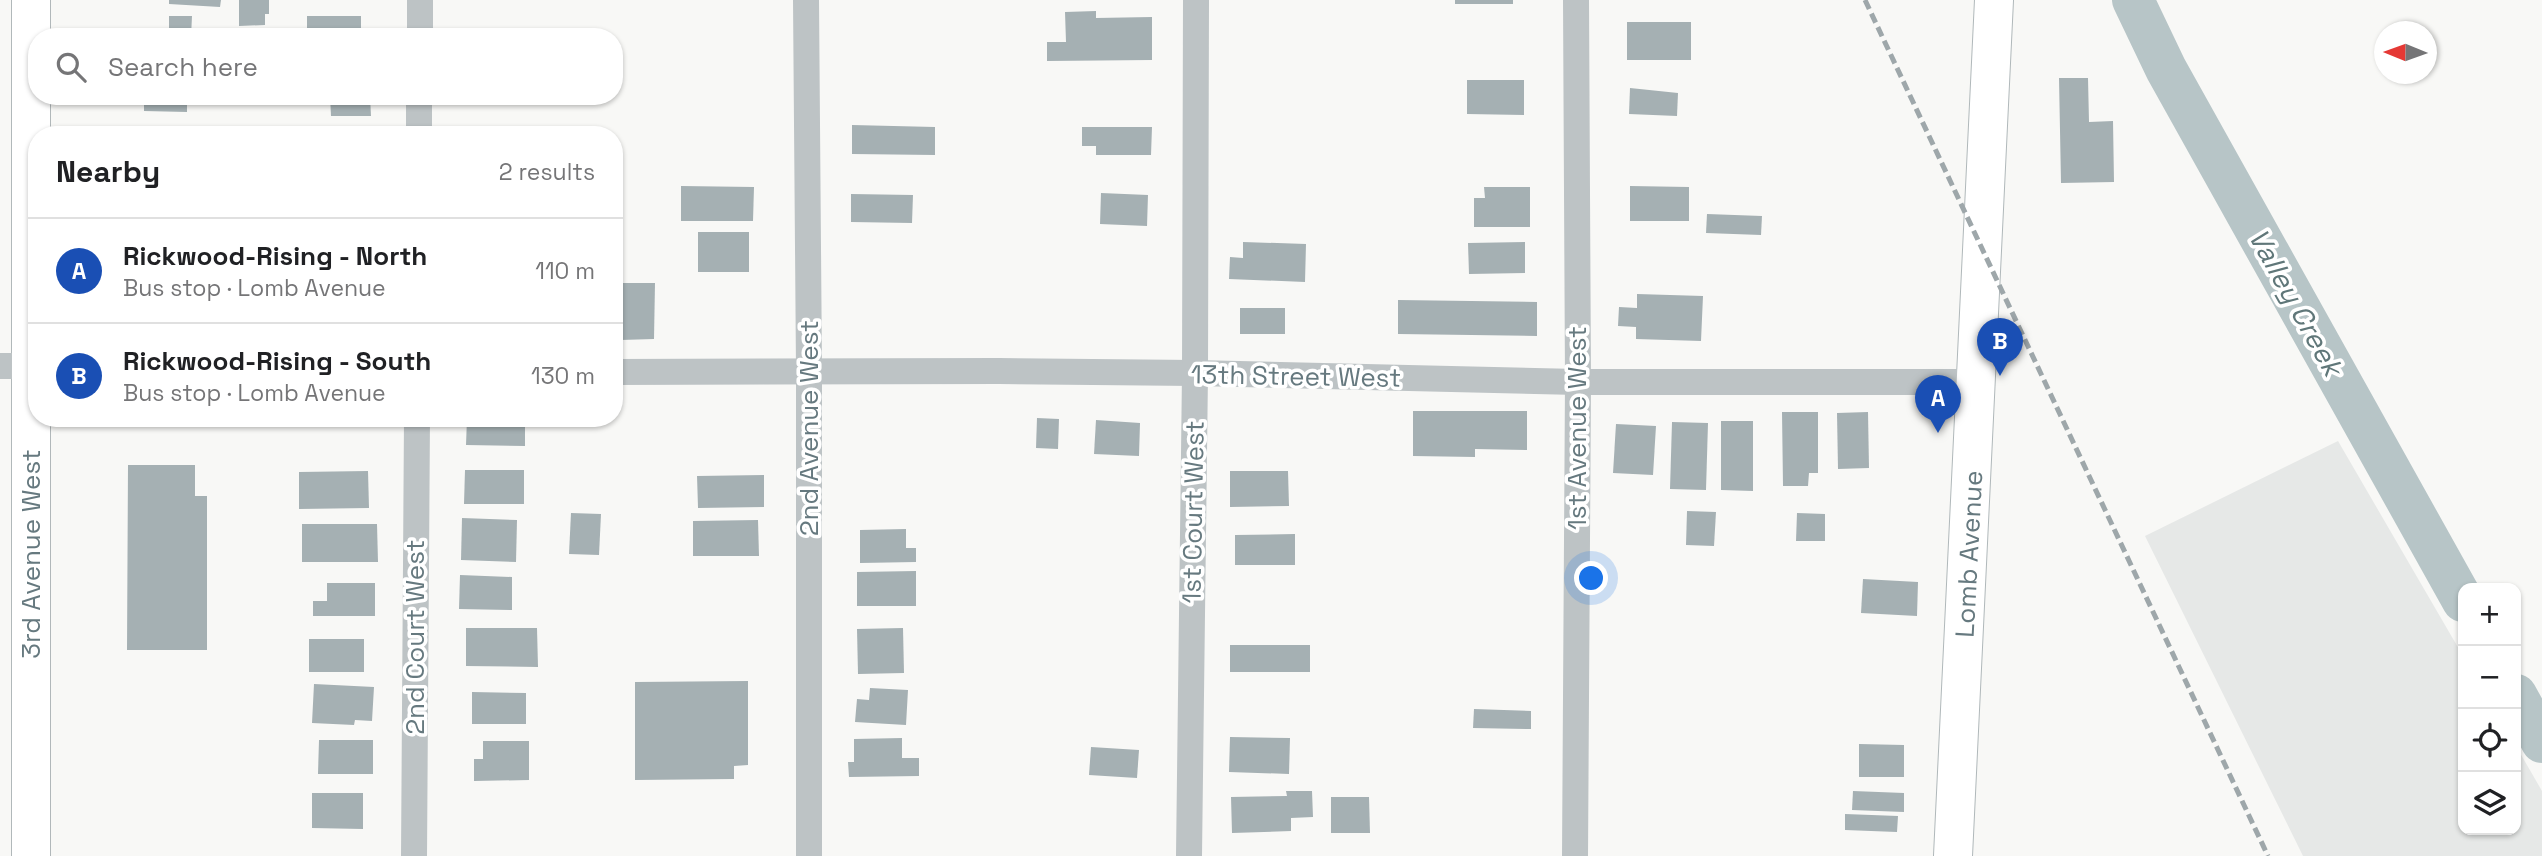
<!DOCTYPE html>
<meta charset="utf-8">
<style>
body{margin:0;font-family:"Space Grotesk",sans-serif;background:#f6f6f6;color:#202124}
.controls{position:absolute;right:21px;bottom:21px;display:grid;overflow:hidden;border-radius:14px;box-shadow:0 2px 5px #0004}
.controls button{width:63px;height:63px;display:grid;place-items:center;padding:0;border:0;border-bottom:2px solid #e0e0e0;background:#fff;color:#202124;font:35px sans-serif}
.compass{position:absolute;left:2374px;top:21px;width:63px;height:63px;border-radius:50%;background:#fff;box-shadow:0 2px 5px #0004;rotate:271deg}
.you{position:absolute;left:1592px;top:579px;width:24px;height:24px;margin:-18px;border:5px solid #fff;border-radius:50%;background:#1a73e8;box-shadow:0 0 0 10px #1a73e833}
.badge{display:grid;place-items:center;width:46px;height:46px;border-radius:50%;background:#1a73e8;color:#fff;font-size:23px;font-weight:700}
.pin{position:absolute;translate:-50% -58px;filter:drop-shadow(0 2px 4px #0008)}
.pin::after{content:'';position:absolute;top:37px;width:24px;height:21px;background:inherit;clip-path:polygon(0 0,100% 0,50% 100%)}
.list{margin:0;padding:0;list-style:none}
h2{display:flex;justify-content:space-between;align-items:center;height:91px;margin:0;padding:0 28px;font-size:30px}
h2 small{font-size:23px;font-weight:400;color:#757577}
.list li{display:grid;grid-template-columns:46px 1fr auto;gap:21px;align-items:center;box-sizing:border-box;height:105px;padding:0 28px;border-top:2px solid #e0e0e0}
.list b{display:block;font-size:26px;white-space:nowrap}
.list p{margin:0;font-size:23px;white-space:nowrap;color:#757577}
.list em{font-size:23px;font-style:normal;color:#757577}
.icon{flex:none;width:38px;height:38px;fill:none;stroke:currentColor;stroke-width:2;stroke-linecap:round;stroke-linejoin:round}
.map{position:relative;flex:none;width:2542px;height:856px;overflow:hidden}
.search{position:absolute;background:#fff;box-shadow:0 2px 5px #0004;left:28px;top:28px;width:595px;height:77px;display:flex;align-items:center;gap:18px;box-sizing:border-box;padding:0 24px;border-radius:28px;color:#757577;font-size:26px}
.panel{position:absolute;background:#fff;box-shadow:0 2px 5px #0004;left:28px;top:126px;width:595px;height:301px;border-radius:28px}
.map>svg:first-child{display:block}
.built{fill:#e6e8e7}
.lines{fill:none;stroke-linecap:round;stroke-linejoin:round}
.river{stroke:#b7c5c7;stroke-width:42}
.building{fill:#a5b0b3}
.secondary-casing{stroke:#b0b8ba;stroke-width:40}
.primary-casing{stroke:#b1b8ba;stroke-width:40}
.street{stroke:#bdc3c5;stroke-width:26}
.secondary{stroke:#fff;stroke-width:38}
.primary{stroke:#fff;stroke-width:38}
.rail{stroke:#9ea7aa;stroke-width:5;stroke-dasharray:10 5;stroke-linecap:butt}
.labels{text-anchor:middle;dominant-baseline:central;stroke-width:7;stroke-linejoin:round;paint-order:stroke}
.street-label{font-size:26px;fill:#66797f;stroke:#fff}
.water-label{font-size:28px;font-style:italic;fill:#607779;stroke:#fff}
</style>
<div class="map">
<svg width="2542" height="856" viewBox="0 0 2542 856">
<rect width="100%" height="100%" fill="#f8f8f6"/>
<!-- built -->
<path class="built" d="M 2338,441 L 2463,656 L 2463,830 L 2516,830 L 2516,746 L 2542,791 L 2542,856 L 2303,856 L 2145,536 Z"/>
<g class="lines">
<!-- river -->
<g class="river">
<path d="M 2133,0 L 2166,69 L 2463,601"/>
<path d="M 2516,695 L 2542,742"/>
</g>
</g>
<!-- building -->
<g class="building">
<path d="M 169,0 L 221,0 L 220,7 L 169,4 Z"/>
<path d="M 239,0 L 269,0 L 269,14 L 265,14 L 265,25 L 239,26 Z"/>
<rect x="1455" y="0" width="58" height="4"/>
<path d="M 1096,11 L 1096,18 L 1152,17 L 1152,60 L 1047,61 L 1047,42 L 1066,42 L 1065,12 Z"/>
<path d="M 169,16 L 192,16 L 191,37 L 145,37 L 145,32 L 169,32 Z"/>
<rect x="307" y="16" width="54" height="21"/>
<rect x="1627" y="22" width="64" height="38"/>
<path d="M 244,30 L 269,31 L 269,37 L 243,37 Z"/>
<path d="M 2059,78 L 2088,78 L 2089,122 L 2113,121 L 2114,182 L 2061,183 Z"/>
<path d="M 1467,80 L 1524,80 L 1524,115 L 1467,114 Z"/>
<path d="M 1630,88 L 1678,93 L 1677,116 L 1629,114 Z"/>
<path d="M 144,96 L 187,96 L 187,112 L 144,111 Z"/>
<path d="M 330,96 L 370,96 L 371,116 L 331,116 Z"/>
<path d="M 852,125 L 935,127 L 935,155 L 852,154 Z"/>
<path d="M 1082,127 L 1152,127 L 1151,155 L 1096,155 L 1096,146 L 1082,146 Z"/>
<rect x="302" y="128" width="61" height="7"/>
<path d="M 681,186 L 754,187 L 753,221 L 681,221 Z"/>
<path d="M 1630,186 L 1689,187 L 1689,221 L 1630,221 Z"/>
<path d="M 1484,187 L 1530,187 L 1530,227 L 1474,227 L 1474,198 L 1485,198 Z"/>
<path d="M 1101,193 L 1148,195 L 1147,226 L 1100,224 Z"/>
<path d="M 851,194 L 913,195 L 912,223 L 851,222 Z"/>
<path d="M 1707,214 L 1762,216 L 1761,235 L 1706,233 Z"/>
<rect x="698" y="232" width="51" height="40"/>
<path d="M 1243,242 L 1306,244 L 1305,282 L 1229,279 L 1230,257 L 1243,258 Z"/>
<path d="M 1525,242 L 1525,273 L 1469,274 L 1468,243 Z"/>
<path d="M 621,283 L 655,283 L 654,339 L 621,340 Z"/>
<path d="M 1637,294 L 1703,296 L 1701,341 L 1636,339 L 1636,327 L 1618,326 L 1619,307 L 1637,308 Z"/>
<path d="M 1398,300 L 1537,302 L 1537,336 L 1398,334 Z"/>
<rect x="1240" y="308" width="45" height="26"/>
<path d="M 1413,411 L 1527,411 L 1527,450 L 1475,449 L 1475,457 L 1413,456 Z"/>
<path d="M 1782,412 L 1818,412 L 1818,473 L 1809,473 L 1808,486 L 1783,486 Z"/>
<path d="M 1868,412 L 1869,468 L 1838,469 L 1837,413 Z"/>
<path d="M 467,418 L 515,418 L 515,427 L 525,426 L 525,446 L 466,445 Z"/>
<path d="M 1037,418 L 1059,419 L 1058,449 L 1036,448 Z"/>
<path d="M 1096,420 L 1140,423 L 1139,456 L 1094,454 Z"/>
<path d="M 1721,421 L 1753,421 L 1753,491 L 1721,490 Z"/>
<path d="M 1672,422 L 1708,423 L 1706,490 L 1670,489 Z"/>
<path d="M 1616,424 L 1656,426 L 1653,475 L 1613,473 Z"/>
<path d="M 128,465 L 195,465 L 195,496 L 207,496 L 207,650 L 127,650 Z"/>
<path d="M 465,470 L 524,470 L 524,504 L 464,504 Z"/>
<path d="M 368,471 L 369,508 L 299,509 L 299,472 Z"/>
<path d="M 1230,471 L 1288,471 L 1289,506 L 1230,507 Z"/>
<path d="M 764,475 L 764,507 L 698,508 L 697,476 Z"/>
<path d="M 1687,511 L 1716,512 L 1714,546 L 1686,545 Z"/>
<path d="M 571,513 L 601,514 L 599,555 L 569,554 Z"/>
<path d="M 1797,513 L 1825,514 L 1825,541 L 1796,541 Z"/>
<path d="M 462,518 L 517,520 L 516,562 L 461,560 Z"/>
<path d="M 758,520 L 759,556 L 693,556 L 693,521 Z"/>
<path d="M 302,524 L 377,524 L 378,562 L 302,562 Z"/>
<path d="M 906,529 L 906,548 L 916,548 L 916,562 L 860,563 L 860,530 Z"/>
<path d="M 1295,534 L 1295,565 L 1235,565 L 1235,535 Z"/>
<path d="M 916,571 L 916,606 L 857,606 L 857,572 Z"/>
<path d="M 460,575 L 512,577 L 512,610 L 459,609 Z"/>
<path d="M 1863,579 L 1918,582 L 1917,616 L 1861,613 Z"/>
<path d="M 327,583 L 375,583 L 375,616 L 313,616 L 313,601 L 327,601 Z"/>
<path d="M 466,628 L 537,628 L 538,667 L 466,666 Z"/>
<path d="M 903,628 L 904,673 L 858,674 L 857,629 Z"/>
<rect x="309" y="639" width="55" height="33"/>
<rect x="1230" y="645" width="80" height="27"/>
<path d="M 748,681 L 748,765 L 734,766 L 734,779 L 635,780 L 635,682 Z"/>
<path d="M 314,684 L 374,687 L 372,721 L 355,720 L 354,725 L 312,723 Z"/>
<path d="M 870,688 L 908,690 L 906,725 L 855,722 L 857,699 L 869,700 Z"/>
<path d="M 472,692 L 526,693 L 526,724 L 472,724 Z"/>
<path d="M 1474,709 L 1531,711 L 1531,729 L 1473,728 Z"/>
<path d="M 1230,737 L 1290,738 L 1289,774 L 1229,772 Z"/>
<path d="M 902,738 L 902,758 L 919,758 L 919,776 L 849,777 L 848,762 L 854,762 L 854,739 Z"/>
<path d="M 319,740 L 373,740 L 373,774 L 318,774 Z"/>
<path d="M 483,741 L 529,741 L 529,780 L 474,781 L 474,759 L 483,759 Z"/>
<path d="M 1859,744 L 1904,745 L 1904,777 L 1859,777 Z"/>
<path d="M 1091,747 L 1139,750 L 1137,778 L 1089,775 Z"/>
<path d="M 1286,791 L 1312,791 L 1313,817 L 1291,818 L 1291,831 L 1232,833 L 1231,797 L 1287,796 Z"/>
<path d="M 1853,791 L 1904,793 L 1904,812 L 1852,810 Z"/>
<path d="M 312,793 L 363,793 L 363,829 L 312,828 Z"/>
<path d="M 1331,797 L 1369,797 L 1370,833 L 1331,833 Z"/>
<path d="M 1845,814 L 1898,816 L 1897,832 L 1845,830 Z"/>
</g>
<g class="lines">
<defs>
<path id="secondary" d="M 1953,856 L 1994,0"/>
<path id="primary" d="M 31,0 L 31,856"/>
</defs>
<!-- secondary casing -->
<use href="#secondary" class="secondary-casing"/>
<!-- primary casing -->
<use href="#primary" class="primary-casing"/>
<!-- street -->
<g class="street">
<path d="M 806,0 L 809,370 L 809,856"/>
<path d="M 420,37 L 420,0"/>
<path d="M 419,135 L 419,96"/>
<path d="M 0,366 L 37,366"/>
<path d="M 614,372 L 999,371 L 1195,373 L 1578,382 L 1977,382"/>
<path d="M 414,856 L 417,418"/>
<path d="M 1189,856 L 1195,373 L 1196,0"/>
<path d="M 1575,856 L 1578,382 L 1576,0"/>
</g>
<!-- secondary -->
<use href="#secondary" class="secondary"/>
<!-- primary -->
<use href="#primary" class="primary"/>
<!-- rail -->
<path class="rail" d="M 1865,0 L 2268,856"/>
</g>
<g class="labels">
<!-- street labels -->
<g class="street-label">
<text transform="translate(1296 376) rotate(1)">13th Street West</text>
<text transform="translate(809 428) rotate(-90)">2nd Avenue West</text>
<text transform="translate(1577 428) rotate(-90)">1st Avenue West</text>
<text transform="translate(1193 512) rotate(-89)">1st Court West</text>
<text transform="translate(31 554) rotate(-90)">3rd Avenue West</text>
<text transform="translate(1969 554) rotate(-87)">Lomb Avenue</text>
<text transform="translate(415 637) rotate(-90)">2nd Court West</text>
</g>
<!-- water labels -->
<g class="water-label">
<text transform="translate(2296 302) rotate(61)">Valley Creek</text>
</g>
</g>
</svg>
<div class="controls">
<button>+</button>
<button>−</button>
<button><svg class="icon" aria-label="locate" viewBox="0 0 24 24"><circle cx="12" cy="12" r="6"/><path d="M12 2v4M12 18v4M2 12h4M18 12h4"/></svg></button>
<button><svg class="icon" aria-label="layers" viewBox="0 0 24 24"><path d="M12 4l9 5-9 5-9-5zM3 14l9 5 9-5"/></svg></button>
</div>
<svg class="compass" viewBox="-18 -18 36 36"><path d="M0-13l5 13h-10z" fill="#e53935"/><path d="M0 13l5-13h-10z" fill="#757577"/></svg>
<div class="you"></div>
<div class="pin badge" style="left:1938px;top:433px;background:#1a4fb4">A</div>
<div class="pin badge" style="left:2000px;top:376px;background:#1a4fb4">B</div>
<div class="search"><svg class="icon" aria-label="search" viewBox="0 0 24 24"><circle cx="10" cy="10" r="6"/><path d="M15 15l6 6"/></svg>Search here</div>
<section class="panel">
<h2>Nearby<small>2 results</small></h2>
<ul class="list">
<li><span class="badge" style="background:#1a4fb4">A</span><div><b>Rickwood-Rising - North</b><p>Bus stop · Lomb Avenue</p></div><em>110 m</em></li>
<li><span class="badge" style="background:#1a4fb4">B</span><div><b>Rickwood-Rising - South</b><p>Bus stop · Lomb Avenue</p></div><em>130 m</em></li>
</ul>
</section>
</div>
